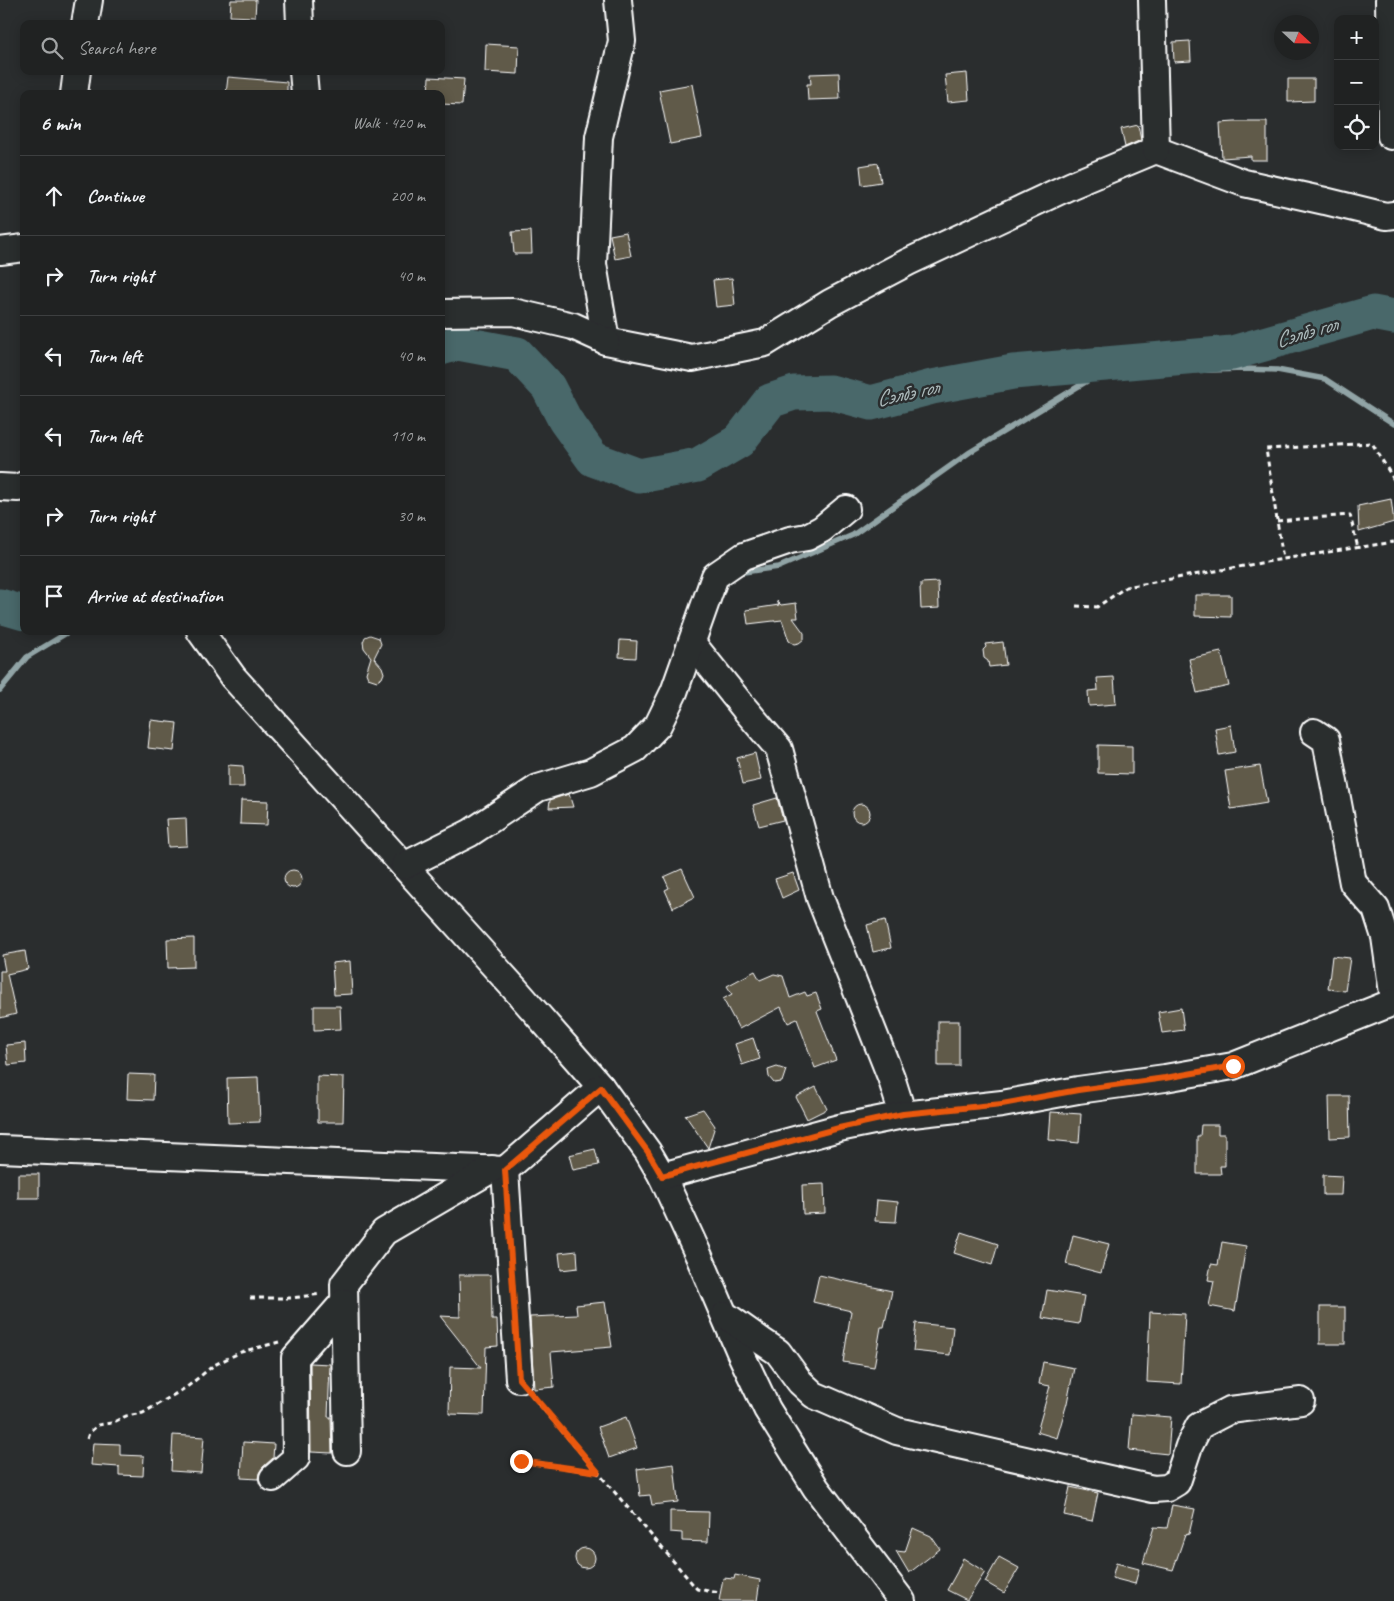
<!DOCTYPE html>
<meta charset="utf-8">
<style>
body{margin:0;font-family:Caveat,sans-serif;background:#282a2a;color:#f1f3f6}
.controls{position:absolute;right:15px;top:15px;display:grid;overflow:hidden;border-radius:10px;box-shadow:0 2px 12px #0003}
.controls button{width:45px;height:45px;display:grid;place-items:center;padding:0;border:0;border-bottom:1px solid #3d3f40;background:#202222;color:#f1f3f6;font:25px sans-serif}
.compass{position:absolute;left:1274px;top:15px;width:45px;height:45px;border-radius:50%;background:#202222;box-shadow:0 2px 12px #0003;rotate:112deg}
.stop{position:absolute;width:15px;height:15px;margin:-11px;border:4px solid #ea580c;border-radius:50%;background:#fff}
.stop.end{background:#ea580c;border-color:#fff;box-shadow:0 1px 5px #0008}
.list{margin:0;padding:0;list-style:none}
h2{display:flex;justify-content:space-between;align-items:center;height:65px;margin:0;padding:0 20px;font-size:21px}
h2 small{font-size:16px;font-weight:400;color:#a2a4a5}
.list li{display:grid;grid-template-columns:32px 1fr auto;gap:15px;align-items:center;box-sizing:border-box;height:80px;padding:0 20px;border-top:1px solid #3d3f40}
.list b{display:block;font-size:19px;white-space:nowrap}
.list em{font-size:16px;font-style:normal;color:#a2a4a5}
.icon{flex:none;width:28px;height:28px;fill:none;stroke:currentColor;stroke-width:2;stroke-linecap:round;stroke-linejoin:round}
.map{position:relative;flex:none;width:1394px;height:1601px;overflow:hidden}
.search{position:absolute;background:#202222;box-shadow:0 2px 12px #0003;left:20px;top:20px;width:425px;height:55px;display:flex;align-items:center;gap:12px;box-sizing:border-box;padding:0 18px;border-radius:10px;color:#a2a4a5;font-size:19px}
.panel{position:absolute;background:#202222;box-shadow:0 2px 12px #0003;left:20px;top:90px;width:425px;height:545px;border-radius:10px}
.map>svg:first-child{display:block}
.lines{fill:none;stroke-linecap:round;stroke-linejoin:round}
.stream{stroke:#91a4a6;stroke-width:5.5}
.river{stroke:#48676a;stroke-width:35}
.building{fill:#615a4a;stroke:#fff}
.minor-casing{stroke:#fff;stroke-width:30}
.path{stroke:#fff;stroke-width:3;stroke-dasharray:5 4;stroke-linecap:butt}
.minor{stroke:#2a2d2e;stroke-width:26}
.route{stroke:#ea580c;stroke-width:6}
.labels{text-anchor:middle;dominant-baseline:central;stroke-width:5;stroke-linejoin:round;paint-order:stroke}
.water-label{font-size:22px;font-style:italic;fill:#adbbbc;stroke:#2a2d2e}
</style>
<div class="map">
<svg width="1394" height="1601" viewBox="0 0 1394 1601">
<rect width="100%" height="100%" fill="#2a2d2e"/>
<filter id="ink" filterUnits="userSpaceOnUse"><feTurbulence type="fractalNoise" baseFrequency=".02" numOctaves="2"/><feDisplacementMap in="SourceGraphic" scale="10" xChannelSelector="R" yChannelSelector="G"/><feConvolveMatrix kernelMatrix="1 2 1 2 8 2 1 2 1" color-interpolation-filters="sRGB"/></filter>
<g filter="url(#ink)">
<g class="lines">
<!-- stream -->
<g class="stream">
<path d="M 737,573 L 779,567 L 853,535 L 970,452 L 1117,363 L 1139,368 L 1180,371 L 1244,369 L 1277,370 L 1325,379 L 1394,424"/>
<path d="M 0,690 L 27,657 L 70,631"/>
</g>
<!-- river -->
<g class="river">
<path d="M 441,348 L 458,343 L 517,354 L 548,387 L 565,420 L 593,459 L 639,476 L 698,465 L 739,441 L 770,401 L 794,393 L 830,392 L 871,403 L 932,387 L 1013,372 L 1232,353 L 1373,313 L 1394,317"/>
<path d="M 0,606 L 24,613"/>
</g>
</g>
<!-- building -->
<g class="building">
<path d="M 231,0 L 256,0 L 255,17 L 230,16 Z"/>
<path d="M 1190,41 L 1191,61 L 1174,62 L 1173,42 Z"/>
<path d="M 486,44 L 519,46 L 518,74 L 485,72 Z"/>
<path d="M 839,73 L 840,99 L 808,100 L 807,84 L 811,84 L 810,74 Z"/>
<path d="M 967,73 L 969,100 L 948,102 L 945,75 Z"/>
<path d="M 228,77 L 287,82 L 287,94 L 226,94 Z"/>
<path d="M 429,77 L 464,79 L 462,105 L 441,104 L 441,94 L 428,94 Z"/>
<path d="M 1288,79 L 1314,79 L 1314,101 L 1288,102 Z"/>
<path d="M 692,84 L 702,138 L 670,144 L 659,90 Z"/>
<path d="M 1235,122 L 1267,122 L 1267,160 L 1251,160 L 1251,156 L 1222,158 L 1220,123 Z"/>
<path d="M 1138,125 L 1141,140 L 1125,147 L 1121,129 Z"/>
<path d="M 878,163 L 881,182 L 862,185 L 860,166 Z"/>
<path d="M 531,231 L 532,254 L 514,254 L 512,232 Z"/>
<path d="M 626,232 L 631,256 L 615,259 L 610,235 Z"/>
<path d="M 732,278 L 735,305 L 716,307 L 713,280 Z"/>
<path d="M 1391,499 L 1394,522 L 1359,532 L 1358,506 Z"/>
<path d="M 938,582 L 939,608 L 921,609 L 920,588 L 921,588 L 921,583 Z"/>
<path d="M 1195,595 L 1231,595 L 1231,617 L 1195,616 Z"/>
<path d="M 777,601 L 781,605 L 796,603 L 798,618 L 793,618 L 804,633 L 804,639 L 799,643 L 794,644 L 789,641 L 782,620 L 748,624 L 746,610 L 779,605 Z"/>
<path d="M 370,635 L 379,638 L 381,644 L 374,658 L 382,667 L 384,673 L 382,678 L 377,681 L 368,678 L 366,673 L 371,657 L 364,648 L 363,642 L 365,637 Z"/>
<path d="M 620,640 L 637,641 L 636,658 L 619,657 Z"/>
<path d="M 1003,642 L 1006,665 L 989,667 L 988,661 L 984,658 L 983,650 L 986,647 L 985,644 Z"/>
<path d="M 1221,652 L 1229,686 L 1197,693 L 1189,659 Z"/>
<path d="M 1114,677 L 1116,704 L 1089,706 L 1088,691 L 1098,690 L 1097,678 Z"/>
<path d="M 151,720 L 177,723 L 174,751 L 148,748 Z"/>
<path d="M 1231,725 L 1235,752 L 1219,755 L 1215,728 Z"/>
<path d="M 1098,745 L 1132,746 L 1132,774 L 1098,773 Z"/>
<path d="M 755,753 L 761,780 L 743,784 L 737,758 Z"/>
<path d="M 228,765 L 243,766 L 244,787 L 228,787 Z"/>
<path d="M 1260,766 L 1267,803 L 1231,809 L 1225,771 Z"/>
<path d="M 569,794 L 573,807 L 549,808 L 550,800 Z"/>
<path d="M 777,798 L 783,820 L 759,826 L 753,805 Z"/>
<path d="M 241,800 L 268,801 L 267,825 L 240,824 Z"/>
<circle cx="861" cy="813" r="9"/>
<path d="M 186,818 L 187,846 L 168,847 L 166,819 Z"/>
<path d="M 682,869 L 695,897 L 673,908 L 665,890 L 669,888 L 664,877 Z"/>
<circle cx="293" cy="879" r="9"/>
<path d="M 793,873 L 799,890 L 782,898 L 775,879 Z"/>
<path d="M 885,920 L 891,948 L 873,952 L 867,925 Z"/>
<path d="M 194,938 L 194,967 L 168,968 L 167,939 Z"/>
<path d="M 25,951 L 28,969 L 7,974 L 16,1014 L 0,1018 L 0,971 L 5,971 L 2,955 Z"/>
<path d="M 1332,956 L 1350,958 L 1345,991 L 1328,989 Z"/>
<path d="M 350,961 L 352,994 L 334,995 L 332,963 Z"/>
<path d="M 755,971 L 760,980 L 774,974 L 783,976 L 790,998 L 805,992 L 807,996 L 816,993 L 822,1009 L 817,1011 L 836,1060 L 815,1068 L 797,1019 L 788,1023 L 781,1007 L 739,1029 L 723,999 L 732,994 L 727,986 Z"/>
<path d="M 314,1006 L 340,1006 L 341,1029 L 314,1030 Z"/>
<path d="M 1181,1008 L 1184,1030 L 1162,1033 L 1158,1012 Z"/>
<rect x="938" y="1021" width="21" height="45"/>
<path d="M 753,1038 L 760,1059 L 742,1065 L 735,1044 Z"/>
<path d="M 25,1043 L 26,1063 L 8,1065 L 6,1045 Z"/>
<path d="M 777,1067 L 786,1070 L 782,1082 L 774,1083 L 769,1077 L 768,1070 Z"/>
<path d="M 128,1074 L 154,1075 L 153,1100 L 127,1099 Z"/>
<path d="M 317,1076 L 344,1077 L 343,1122 L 318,1122 L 318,1109 L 317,1109 Z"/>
<path d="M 258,1077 L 260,1122 L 228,1123 L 227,1078 Z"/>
<path d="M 816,1087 L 827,1109 L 807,1119 L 796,1097 Z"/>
<path d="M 1329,1096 L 1349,1096 L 1350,1137 L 1330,1138 Z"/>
<path d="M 703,1109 L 715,1126 L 708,1148 L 685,1115 Z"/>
<path d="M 1051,1112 L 1081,1114 L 1079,1143 L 1049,1140 Z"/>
<path d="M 1201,1125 L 1218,1125 L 1218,1134 L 1225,1134 L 1225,1166 L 1220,1166 L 1221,1174 L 1197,1174 L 1197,1136 L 1200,1136 Z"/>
<path d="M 595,1149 L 599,1165 L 573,1170 L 569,1155 Z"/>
<rect x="18" y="1174" width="21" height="24"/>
<path d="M 1323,1175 L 1342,1176 L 1341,1195 L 1323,1195 Z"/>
<path d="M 824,1184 L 825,1213 L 803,1214 L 802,1185 Z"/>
<path d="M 877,1200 L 898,1202 L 896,1222 L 875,1221 Z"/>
<path d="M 961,1232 L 998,1244 L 992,1265 L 954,1253 Z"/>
<path d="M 1073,1235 L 1109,1244 L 1101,1273 L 1066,1264 Z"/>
<path d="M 1222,1242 L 1246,1246 L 1235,1311 L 1209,1306 L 1214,1281 L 1208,1280 L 1211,1264 L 1218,1265 Z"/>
<path d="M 577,1251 L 578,1268 L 561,1270 L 559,1253 Z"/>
<path d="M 459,1275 L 491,1275 L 492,1320 L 497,1320 L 498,1346 L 486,1347 L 484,1415 L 449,1414 L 450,1367 L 481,1368 L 440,1316 L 460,1317 Z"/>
<path d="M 819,1275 L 892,1291 L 884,1327 L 881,1327 L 874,1367 L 843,1362 L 851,1311 L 813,1302 Z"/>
<path d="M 1047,1290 L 1084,1296 L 1079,1324 L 1042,1318 Z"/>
<path d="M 605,1302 L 612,1347 L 551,1352 L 554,1387 L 534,1389 L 530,1317 L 577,1315 L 576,1305 Z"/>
<rect x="1320" y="1307" width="25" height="37"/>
<path d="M 1150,1312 L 1185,1314 L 1181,1384 L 1147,1382 Z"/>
<path d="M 916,1323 L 953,1327 L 950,1355 L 913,1351 Z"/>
<path d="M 1043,1362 L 1074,1368 L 1067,1403 L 1057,1438 L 1037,1432 L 1050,1386 L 1039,1384 Z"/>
<path d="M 310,1363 L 330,1364 L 328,1417 L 331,1417 L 332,1453 L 311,1452 Z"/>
<path d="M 1132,1414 L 1171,1417 L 1168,1454 L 1129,1450 Z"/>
<path d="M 626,1417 L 637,1448 L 609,1458 L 598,1427 Z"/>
<path d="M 173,1435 L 204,1437 L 201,1473 L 171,1471 Z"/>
<path d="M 243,1442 L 274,1444 L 273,1458 L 263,1467 L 259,1473 L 258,1479 L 241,1478 Z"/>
<path d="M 93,1443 L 120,1444 L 120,1455 L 144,1456 L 143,1476 L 119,1475 L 119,1466 L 119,1467 L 91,1465 Z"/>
<path d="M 674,1464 L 678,1502 L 652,1505 L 650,1495 L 640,1496 L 637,1469 Z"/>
<path d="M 1070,1487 L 1098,1493 L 1092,1521 L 1064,1515 Z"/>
<path d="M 1172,1505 L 1195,1509 L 1189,1534 L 1185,1535 L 1173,1570 L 1143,1563 L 1154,1527 L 1167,1528 Z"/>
<path d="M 670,1511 L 709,1512 L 708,1542 L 682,1541 L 682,1533 L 670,1532 Z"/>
<path d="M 913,1528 L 931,1536 L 940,1549 L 909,1573 L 896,1551 L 905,1552 Z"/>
<circle cx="585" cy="1558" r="10"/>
<path d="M 999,1557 L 1019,1568 L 1004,1593 L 985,1582 Z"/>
<path d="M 963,1558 L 985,1572 L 967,1600 L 947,1590 L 957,1572 Z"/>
<path d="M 1116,1563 L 1139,1569 L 1135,1584 L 1112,1578 Z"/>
<path d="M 735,1575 L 760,1580 L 757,1601 L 719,1601 L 723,1578 L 734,1579 Z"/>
</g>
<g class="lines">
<defs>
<g id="minor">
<path d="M 299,0 L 300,24"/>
<path d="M 618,0 L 622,41 L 599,137 L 593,264 L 606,341 L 692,358 L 765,343 L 830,303 L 908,262 L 1072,185 L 1156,150 L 1244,183 L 1325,201 L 1386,216 L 1394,215"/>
<path d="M 1152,0 L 1156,150"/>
<path d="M 1389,0 L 1391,136"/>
<path d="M 85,24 L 89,0"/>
<path d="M 303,71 L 305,94"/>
<path d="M 74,94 L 77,71"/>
<path d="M 0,251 L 24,248"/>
<path d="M 441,313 L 513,312 L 573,326 L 606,341"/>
<path d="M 0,487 L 18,488 L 24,485"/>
<path d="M 200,631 L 233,677 L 516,990 L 601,1087 L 648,1152 L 662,1176 L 698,1254 L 740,1352 L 767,1409 L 816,1488 L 902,1601"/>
<path d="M 692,643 L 744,708 L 779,749 L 820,898 L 891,1077 L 903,1115"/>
<path d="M 1314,732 L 1326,740 L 1353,883 L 1376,909 L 1385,937 L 1394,1000"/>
<path d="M 404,866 L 470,833 L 538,788 L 591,772 L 635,749 L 658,725 L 674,692 L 715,576 L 744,556 L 790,540 L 807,537 L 822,529 L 846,509"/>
<path d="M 0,1149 L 505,1170 L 601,1087"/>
<path d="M 505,1170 L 519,1379"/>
<path d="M 662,1176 L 839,1128 L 903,1115 L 1002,1104 L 1078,1090 L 1165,1078 L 1233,1066 L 1394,1002"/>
<path d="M 725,1315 L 763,1342 L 778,1352 L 800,1382 L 814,1395 L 897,1431 L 1153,1489 L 1167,1488 L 1177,1482 L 1189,1446 L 1199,1426 L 1230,1410 L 1301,1401"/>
<path d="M 347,1451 L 344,1284 L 384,1232 L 492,1169"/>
<path d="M 273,1478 L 296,1458 L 295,1358 L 344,1302"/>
</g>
</defs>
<!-- minor casing -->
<use href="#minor" class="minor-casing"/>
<!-- path -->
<g class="path">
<path d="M 1394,480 L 1372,443 L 1266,449 L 1283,559 L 1394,542"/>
<path d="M 1277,521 L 1350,515 L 1358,548"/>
<path d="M 1076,606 L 1097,607 L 1126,587 L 1283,559"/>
<path d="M 250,1298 L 292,1298 L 321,1294"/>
<path d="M 532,1395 L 697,1589 L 720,1593"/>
<path d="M 87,1439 L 89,1433 L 98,1425 L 112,1423 L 126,1416 L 143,1413 L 187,1387 L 214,1365 L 241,1352 L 279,1342"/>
<path d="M 521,1461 L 597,1472"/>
</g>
<!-- minor -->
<use href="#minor" class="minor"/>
</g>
</g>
<g class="lines" filter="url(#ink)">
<!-- route -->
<path class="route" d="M 521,1461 L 598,1472 L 519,1379 L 505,1170 L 601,1088 L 648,1152 L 662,1176 L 839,1128 L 903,1114 L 1002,1104 L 1078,1090 L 1165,1078 L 1233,1066"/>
</g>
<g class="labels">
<!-- water labels -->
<g class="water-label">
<text transform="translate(1306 332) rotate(-16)">Сэлбэ гол</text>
<text transform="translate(907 393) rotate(-12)">Сэлбэ гол</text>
</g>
</g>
</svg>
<div class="controls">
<button>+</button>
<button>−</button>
<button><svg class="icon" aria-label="locate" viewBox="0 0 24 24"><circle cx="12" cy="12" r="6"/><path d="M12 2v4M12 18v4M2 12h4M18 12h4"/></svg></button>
</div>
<svg class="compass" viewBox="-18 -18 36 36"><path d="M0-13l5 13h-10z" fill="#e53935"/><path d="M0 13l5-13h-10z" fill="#a2a4a5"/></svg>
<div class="stop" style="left:1233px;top:1066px"></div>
<div class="stop end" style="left:521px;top:1461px"></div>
<div class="search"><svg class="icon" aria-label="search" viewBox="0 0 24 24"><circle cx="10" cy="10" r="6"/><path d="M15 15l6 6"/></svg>Search here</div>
<section class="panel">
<h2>6 min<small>Walk · 420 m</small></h2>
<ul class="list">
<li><svg class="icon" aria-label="ahead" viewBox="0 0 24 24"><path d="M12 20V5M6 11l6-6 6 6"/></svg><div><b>Continue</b></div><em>200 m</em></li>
<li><svg class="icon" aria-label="right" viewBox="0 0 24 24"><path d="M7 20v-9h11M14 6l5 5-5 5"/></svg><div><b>Turn right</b></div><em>40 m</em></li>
<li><svg class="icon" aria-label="left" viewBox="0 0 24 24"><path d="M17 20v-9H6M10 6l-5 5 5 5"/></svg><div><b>Turn left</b></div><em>40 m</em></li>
<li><svg class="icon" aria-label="left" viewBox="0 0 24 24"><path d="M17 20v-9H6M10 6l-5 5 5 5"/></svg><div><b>Turn left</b></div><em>110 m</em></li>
<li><svg class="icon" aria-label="right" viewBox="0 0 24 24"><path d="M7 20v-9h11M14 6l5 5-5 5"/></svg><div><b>Turn right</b></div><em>30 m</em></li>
<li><svg class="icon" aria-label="arrive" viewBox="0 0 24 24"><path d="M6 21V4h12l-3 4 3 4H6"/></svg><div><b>Arrive at destination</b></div></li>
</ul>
</section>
</div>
